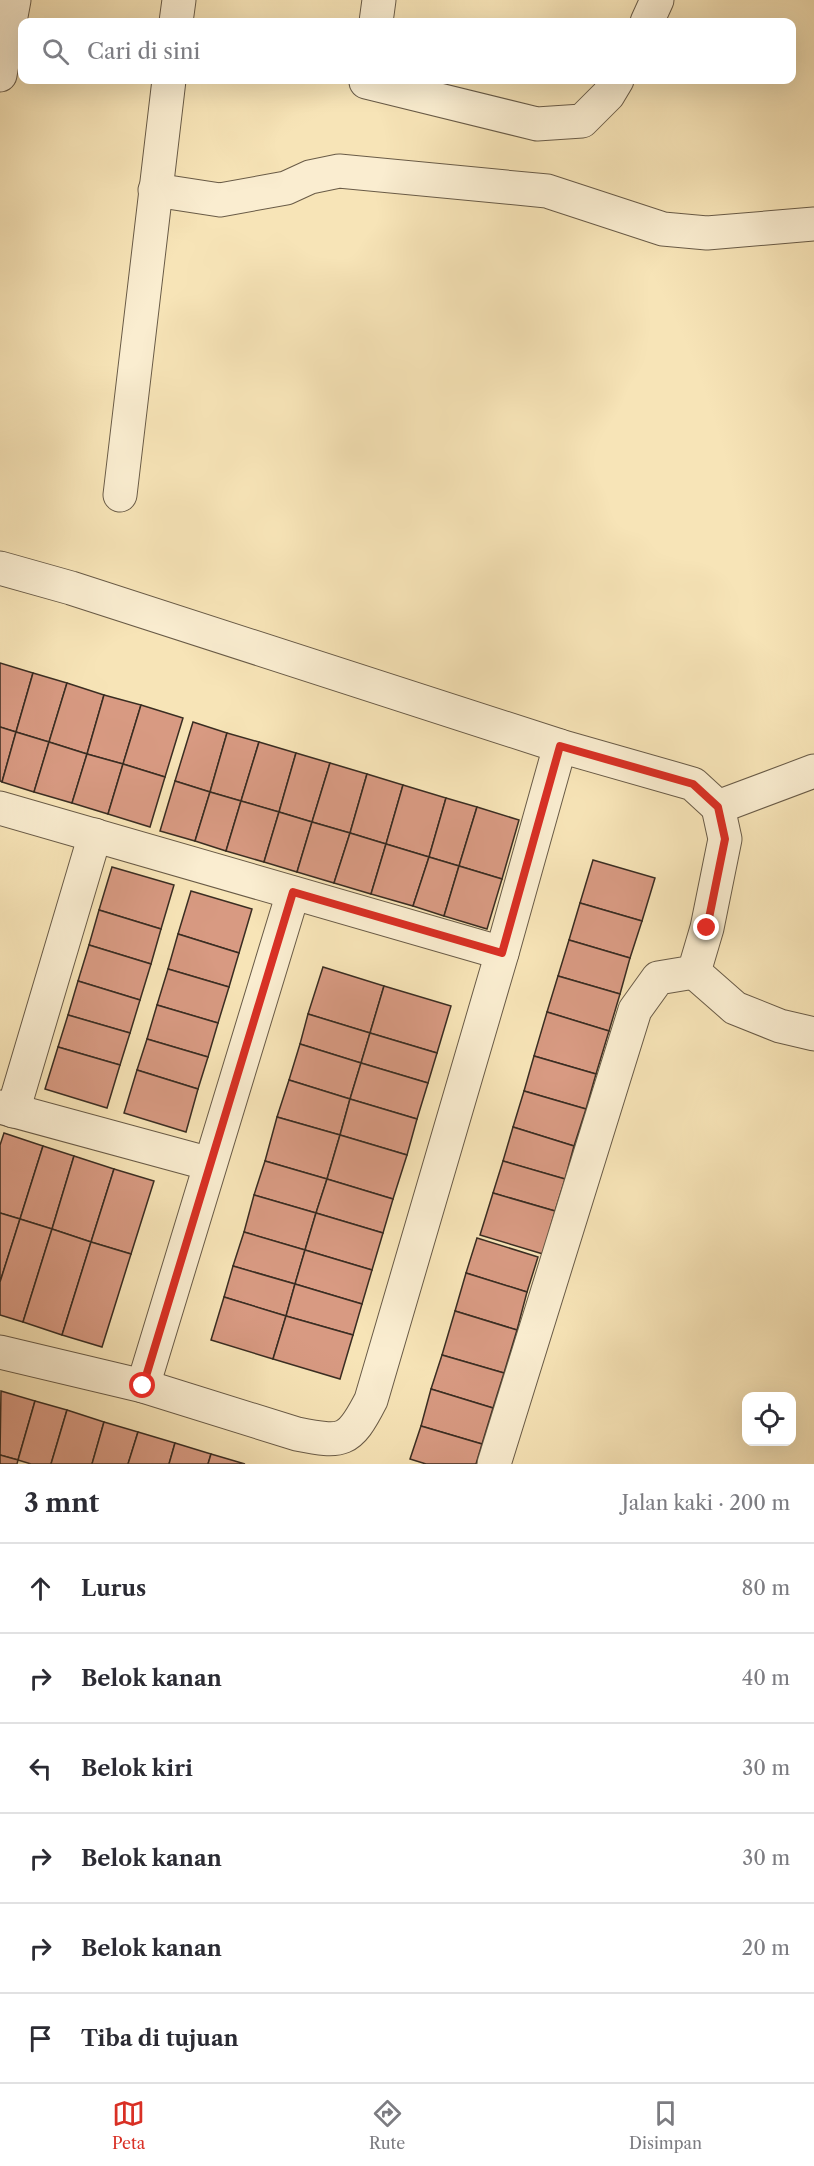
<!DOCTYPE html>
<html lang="id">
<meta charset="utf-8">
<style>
body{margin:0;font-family:"Libre Caslon Text",serif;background:#f7f7f7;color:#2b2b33}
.controls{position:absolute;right:18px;bottom:18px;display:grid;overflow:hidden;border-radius:12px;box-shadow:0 6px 24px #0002}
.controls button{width:54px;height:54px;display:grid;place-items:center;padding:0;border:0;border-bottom:2px solid #e1e1e2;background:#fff;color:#2b2b33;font:30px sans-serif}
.stop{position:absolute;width:18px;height:18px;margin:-14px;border:4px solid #d93025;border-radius:50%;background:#fff}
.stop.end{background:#d93025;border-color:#fff;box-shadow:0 2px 6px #0008}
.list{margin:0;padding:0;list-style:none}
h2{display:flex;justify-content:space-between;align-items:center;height:78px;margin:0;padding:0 24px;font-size:26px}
h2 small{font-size:20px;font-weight:400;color:#7c7c81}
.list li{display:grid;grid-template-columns:39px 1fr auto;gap:18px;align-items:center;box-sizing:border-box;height:90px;padding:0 24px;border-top:2px solid #e1e1e2}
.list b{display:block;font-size:22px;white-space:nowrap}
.list em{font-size:20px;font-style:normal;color:#7c7c81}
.icon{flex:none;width:33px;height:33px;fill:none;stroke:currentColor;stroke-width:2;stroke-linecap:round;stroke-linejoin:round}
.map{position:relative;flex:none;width:814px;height:1464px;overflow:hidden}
.search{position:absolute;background:#fff;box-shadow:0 6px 24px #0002;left:18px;right:18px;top:18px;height:66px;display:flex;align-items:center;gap:15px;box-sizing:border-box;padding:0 21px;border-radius:12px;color:#7c7c81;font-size:22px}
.sheet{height:618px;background:#fff}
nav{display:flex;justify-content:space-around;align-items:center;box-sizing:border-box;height:84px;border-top:2px solid #e1e1e2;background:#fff;font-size:16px;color:#7c7c81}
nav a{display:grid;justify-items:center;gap:3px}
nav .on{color:#d93025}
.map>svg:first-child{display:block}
.building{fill:#d89a82;stroke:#3a2d22;stroke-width:1.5}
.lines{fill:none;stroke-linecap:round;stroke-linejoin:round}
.minor-casing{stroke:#695b47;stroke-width:35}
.minor{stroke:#faedd0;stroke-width:33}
.route{stroke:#d93025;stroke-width:8}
</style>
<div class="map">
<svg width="814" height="1464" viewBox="0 0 814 1464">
<rect width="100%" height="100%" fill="#f7e4b7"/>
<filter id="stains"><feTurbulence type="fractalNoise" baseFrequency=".00333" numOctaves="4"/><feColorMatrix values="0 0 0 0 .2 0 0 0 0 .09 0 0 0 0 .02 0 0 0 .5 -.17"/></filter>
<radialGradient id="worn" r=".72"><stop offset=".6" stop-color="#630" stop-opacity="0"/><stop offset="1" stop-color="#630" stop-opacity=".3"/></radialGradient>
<!-- building -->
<g class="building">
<path d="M 0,663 L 33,673 L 16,732 L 0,727 Z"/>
<path d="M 33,673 L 67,683 L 49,742 L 16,732 Z"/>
<path d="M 67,683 L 104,695 L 87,754 L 49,742 Z"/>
<path d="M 104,695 L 141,705 L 123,764 L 87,754 Z"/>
<path d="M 141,705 L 183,718 L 165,777 L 123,764 Z"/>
<path d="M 193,722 L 227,733 L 210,792 L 175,781 Z"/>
<path d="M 0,727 L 16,732 L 2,782 L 0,781 Z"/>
<path d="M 16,732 L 49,742 L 34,792 L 2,782 Z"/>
<path d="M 227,733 L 259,742 L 241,801 L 210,792 Z"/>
<path d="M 49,742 L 87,754 L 72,803 L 34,792 Z"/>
<path d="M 259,742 L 296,753 L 279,812 L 241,801 Z"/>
<path d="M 296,753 L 330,763 L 312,822 L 279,812 Z"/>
<path d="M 87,754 L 123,764 L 108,814 L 72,803 Z"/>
<path d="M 330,763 L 367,774 L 350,833 L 312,822 Z"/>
<path d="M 123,764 L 165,777 L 150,827 L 108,814 Z"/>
<path d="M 367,774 L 403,785 L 386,844 L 350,833 Z"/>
<path d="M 175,781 L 210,792 L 195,841 L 160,831 Z"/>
<path d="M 403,785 L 446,798 L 429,857 L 386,844 Z"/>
<path d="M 210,792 L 241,801 L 226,851 L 195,841 Z"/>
<path d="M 446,798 L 477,807 L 459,866 L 429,857 Z"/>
<path d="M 241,801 L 279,812 L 264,862 L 226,851 Z"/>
<path d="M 477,807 L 519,820 L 502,879 L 459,866 Z"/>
<path d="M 279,812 L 312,822 L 297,872 L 264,862 Z"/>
<path d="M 312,822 L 350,833 L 334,883 L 297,872 Z"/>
<path d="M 350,833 L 386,844 L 371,894 L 334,883 Z"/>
<path d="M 386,844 L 429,857 L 413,906 L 371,894 Z"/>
<path d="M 429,857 L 459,866 L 444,916 L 413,906 Z"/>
<path d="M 593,860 L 655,878 L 642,921 L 580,903 Z"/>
<path d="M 459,866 L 502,879 L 487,929 L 444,916 Z"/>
<path d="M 112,867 L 174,885 L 161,929 L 99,910 Z"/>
<path d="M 191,891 L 252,909 L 239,953 L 178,934 Z"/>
<path d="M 580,903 L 642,921 L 630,958 L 569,940 Z"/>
<path d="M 99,910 L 161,929 L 151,964 L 89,945 Z"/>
<path d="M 178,934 L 239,953 L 229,987 L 168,969 Z"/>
<path d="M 569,940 L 630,958 L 620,994 L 558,976 Z"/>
<path d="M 89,945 L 151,964 L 140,1000 L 78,981 Z"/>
<path d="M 323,967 L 384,986 L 370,1033 L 308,1014 Z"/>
<path d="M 168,969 L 229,987 L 218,1023 L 157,1005 Z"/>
<path d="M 558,976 L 620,994 L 609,1031 L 547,1012 Z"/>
<path d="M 78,981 L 140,1000 L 130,1033 L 68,1015 Z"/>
<path d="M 384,986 L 451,1006 L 437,1053 L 370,1033 Z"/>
<path d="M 157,1005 L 218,1023 L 208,1057 L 147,1039 Z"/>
<path d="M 547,1012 L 609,1031 L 596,1074 L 534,1056 Z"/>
<path d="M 308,1014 L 370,1033 L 361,1063 L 300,1044 Z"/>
<path d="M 68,1015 L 130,1033 L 120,1065 L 58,1047 Z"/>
<path d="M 370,1033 L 437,1053 L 428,1083 L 361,1063 Z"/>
<path d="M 147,1039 L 208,1057 L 198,1089 L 137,1070 Z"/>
<path d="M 300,1044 L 361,1063 L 350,1099 L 289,1080 Z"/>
<path d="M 58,1047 L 120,1065 L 107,1108 L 45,1089 Z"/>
<path d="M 534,1056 L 596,1074 L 586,1109 L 524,1091 Z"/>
<path d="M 361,1063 L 428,1083 L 417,1119 L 350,1099 Z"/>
<path d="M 137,1070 L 198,1089 L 186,1132 L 124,1113 Z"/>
<path d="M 289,1080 L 350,1099 L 340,1135 L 277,1117 Z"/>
<path d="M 524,1091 L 586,1109 L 574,1146 L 513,1127 Z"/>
<path d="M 350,1099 L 417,1119 L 407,1155 L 340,1135 Z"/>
<path d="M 277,1117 L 340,1135 L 327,1179 L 265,1161 Z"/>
<path d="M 513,1127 L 574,1146 L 565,1179 L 503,1161 Z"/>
<path d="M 4,1133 L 43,1146 L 20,1219 L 0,1213 L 0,1145 Z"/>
<path d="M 340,1135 L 407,1155 L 393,1199 L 327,1179 Z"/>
<path d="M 43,1146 L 74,1156 L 52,1229 L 20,1219 Z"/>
<path d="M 74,1156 L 114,1169 L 91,1242 L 52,1229 Z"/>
<path d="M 265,1161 L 327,1179 L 316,1213 L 254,1195 Z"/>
<path d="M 503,1161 L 565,1179 L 555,1211 L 493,1193 Z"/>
<path d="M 114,1169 L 154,1181 L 131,1254 L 91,1242 Z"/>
<path d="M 327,1179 L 393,1199 L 383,1233 L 316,1213 Z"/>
<path d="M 493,1193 L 555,1211 L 543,1254 L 480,1235 Z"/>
<path d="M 254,1195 L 316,1213 L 305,1250 L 244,1232 Z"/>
<path d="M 0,1213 L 20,1219 L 0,1282 Z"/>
<path d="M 316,1213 L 383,1233 L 372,1270 L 305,1250 Z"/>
<path d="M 20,1219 L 52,1229 L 23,1322 L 0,1315 L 0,1282 Z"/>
<path d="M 52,1229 L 91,1242 L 62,1335 L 23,1322 Z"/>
<path d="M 244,1232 L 305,1250 L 295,1284 L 233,1266 Z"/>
<path d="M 477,1238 L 538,1257 L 527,1292 L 466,1273 Z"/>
<path d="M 91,1242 L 131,1254 L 102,1347 L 62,1335 Z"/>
<path d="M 305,1250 L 372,1270 L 362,1304 L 295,1284 Z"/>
<path d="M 233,1266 L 295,1284 L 286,1316 L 224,1297 Z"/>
<path d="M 466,1273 L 527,1292 L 517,1330 L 455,1311 Z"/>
<path d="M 295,1284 L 362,1304 L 353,1335 L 286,1316 Z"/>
<path d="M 224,1297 L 286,1316 L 273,1359 L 211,1340 Z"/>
<path d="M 455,1311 L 517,1330 L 504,1373 L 442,1355 Z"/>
<path d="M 286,1316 L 353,1335 L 340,1379 L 273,1359 Z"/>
<path d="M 442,1355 L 504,1373 L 493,1408 L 431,1389 Z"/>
<path d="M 431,1389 L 493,1408 L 482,1444 L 421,1426 Z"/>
<path d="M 1,1391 L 35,1401 L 18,1460 L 0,1455 Z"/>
<path d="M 35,1401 L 67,1410 L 51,1464 L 31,1464 L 18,1460 Z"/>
<path d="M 67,1410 L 104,1422 L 92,1464 L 51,1464 Z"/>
<path d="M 104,1422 L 138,1432 L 128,1464 L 92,1464 Z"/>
<path d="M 421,1426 L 482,1444 L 476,1464 L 426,1464 L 410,1459 Z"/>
<path d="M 138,1432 L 175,1443 L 169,1464 L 128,1464 Z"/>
<path d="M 175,1443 L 211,1454 L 208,1464 L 169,1464 Z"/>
<path d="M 211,1454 L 245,1464 L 208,1464 Z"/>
<path d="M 0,1455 L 18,1460 L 17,1464 L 0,1464 Z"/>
</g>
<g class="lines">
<defs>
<g id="minor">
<path d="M 176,22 L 179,0"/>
<path d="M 376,22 L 379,0"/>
<path d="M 647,22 L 657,0"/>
<path d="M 0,75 L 14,0"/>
<path d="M 366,82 L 537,124 L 582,121 L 608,95 L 617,80"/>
<path d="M 155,190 L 220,200 L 286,188 L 310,177 L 339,171 L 547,191 L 663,229 L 707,233 L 814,224"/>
<path d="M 120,495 L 169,80"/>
<path d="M 0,568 L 71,588 L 560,746 L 693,784 L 718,807 L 814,771"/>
<path d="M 0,808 L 502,953"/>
<path d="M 694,972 L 735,1008 L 780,1026 L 814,1034"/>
<path d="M 0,1107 L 210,1164"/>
<path d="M 13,1111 L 95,835"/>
<path d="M 0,1352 L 143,1386 L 297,1434 C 343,1443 349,1443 371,1400 L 502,953 L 560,746"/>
<path d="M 143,1386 L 293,893"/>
<path d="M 494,1464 L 635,1010 L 658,978 L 694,972 L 707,928 L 725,839 L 718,807"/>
</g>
</defs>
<!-- minor casing -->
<use href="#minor" class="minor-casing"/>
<!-- minor -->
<use href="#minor" class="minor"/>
</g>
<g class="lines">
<!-- route -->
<path class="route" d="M 143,1386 L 293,892 L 502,953 L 560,746 L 693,784 L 718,807 L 725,839 L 707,928"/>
</g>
<rect width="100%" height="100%" filter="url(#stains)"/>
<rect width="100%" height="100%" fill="url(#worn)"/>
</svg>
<div class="controls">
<button><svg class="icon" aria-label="locate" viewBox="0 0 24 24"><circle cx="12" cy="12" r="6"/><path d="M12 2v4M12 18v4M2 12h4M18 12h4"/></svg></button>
</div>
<div class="stop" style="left:143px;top:1386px"></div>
<div class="stop end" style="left:707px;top:928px"></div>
<div class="search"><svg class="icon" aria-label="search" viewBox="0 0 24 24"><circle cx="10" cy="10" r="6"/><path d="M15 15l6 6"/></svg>Cari di sini</div>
</div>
<section class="sheet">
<h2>3 mnt<small>Jalan kaki · 200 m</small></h2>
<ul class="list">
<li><svg class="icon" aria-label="ahead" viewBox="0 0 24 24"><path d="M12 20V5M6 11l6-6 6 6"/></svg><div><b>Lurus</b></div><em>80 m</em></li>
<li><svg class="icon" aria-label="right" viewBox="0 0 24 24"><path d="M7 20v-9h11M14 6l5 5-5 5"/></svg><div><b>Belok kanan</b></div><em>40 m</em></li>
<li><svg class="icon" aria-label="left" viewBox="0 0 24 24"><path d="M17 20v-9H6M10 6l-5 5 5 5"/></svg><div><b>Belok kiri</b></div><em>30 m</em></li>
<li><svg class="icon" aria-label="right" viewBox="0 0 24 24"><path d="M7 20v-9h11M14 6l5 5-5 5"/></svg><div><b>Belok kanan</b></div><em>30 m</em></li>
<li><svg class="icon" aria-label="right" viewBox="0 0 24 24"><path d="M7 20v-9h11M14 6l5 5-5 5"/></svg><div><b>Belok kanan</b></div><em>20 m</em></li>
<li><svg class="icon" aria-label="arrive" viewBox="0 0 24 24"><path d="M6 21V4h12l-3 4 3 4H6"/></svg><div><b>Tiba di tujuan</b></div></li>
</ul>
</section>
<nav>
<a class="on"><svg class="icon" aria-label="map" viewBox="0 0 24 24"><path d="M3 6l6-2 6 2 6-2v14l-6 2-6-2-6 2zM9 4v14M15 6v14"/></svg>Peta</a>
<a><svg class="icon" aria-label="directions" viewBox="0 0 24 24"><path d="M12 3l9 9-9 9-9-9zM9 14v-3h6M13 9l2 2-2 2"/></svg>Rute</a>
<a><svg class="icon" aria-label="saved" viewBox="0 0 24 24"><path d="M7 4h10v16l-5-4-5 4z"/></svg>Disimpan</a>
</nav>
